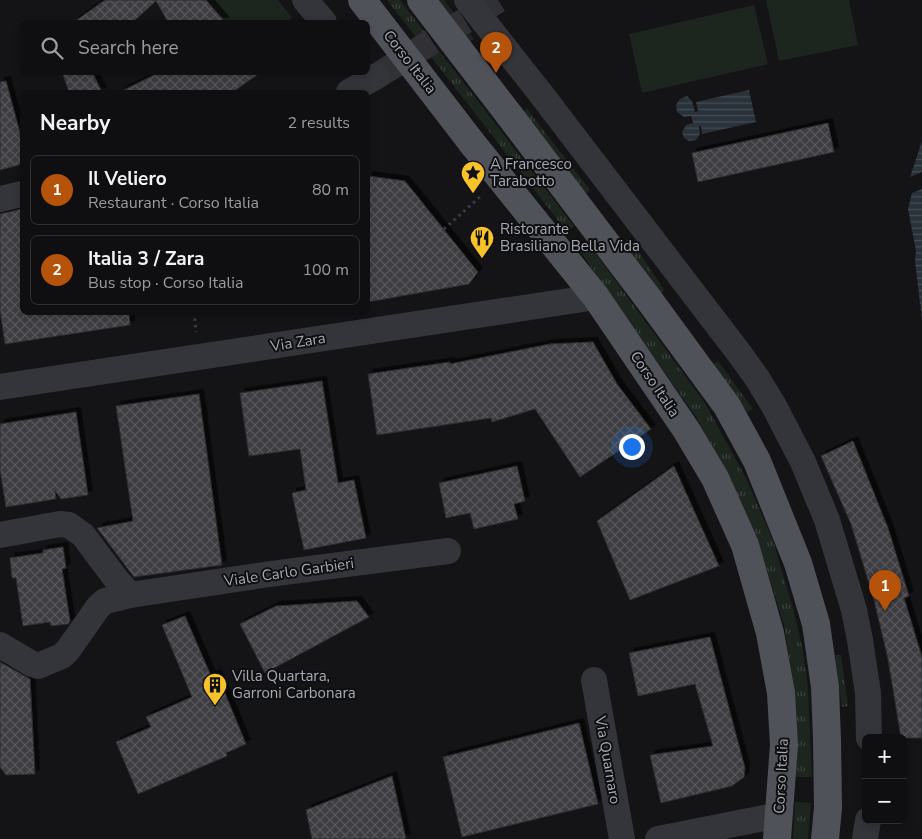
<!DOCTYPE html>
<meta charset="utf-8">
<style>
body{margin:0;font-family:"Nunito Sans",sans-serif;background:#1d1c1e;color:#f1f3f6}
.controls{position:absolute;right:15px;bottom:15px;display:grid;overflow:hidden;border-radius:8px;box-shadow:0 2px 8px #0003}
.controls button{width:45px;height:45px;display:grid;place-items:center;padding:0;border:0;border-bottom:1px solid #2f2e30;background:#0f0e10;color:#f1f3f6;font:25px sans-serif}
.you{position:absolute;left:631px;top:446px;width:18px;height:18px;margin:-12px;border:4px solid #fff;border-radius:50%;background:#1a73e8;box-shadow:0 0 0 8px #1a73e833}
.badge{display:grid;place-items:center;width:32px;height:32px;border-radius:50%;background:#b45309;color:#fff;font-size:16px;font-weight:700}
.pin{position:absolute;translate:-50% -41px;filter:drop-shadow(0 1px 2px #0008)}
.pin::after{content:'';position:absolute;top:26px;width:18px;height:15px;background:inherit;clip-path:polygon(0 0,100% 0,50% 100%)}
.list{margin:0;padding:0;list-style:none}
h2{display:flex;justify-content:space-between;align-items:center;height:65px;margin:0;padding:0 20px;font-size:21px}
h2 small{font-size:16px;font-weight:400;color:#9b9c9f}
.list li{display:grid;grid-template-columns:32px 1fr auto;gap:15px;align-items:center;box-sizing:border-box;height:70px;margin:0 10px 10px;padding:0 10px;border:1px solid #2f2e30;border-radius:8px}
.list b{display:block;font-size:19px;white-space:nowrap}
.list p{margin:0;font-size:16px;white-space:nowrap;color:#9b9c9f}
.list em{font-size:16px;font-style:normal;color:#9b9c9f}
.icon{flex:none;width:28px;height:28px;fill:none;stroke:currentColor;stroke-width:2;stroke-linecap:round;stroke-linejoin:round}
.map{position:relative;flex:none;width:922px;height:839px;overflow:hidden}
.search{position:absolute;background:#0f0e10;box-shadow:0 2px 8px #0003;left:20px;top:20px;width:350px;height:55px;display:flex;align-items:center;gap:12px;box-sizing:border-box;padding:0 18px;border-radius:8px;color:#9b9c9f;font-size:19px}
.panel{position:absolute;background:#0f0e10;box-shadow:0 2px 8px #0003;left:20px;top:90px;width:350px;height:225px;border-radius:8px}
.map>svg:first-child{display:block}
.grass{fill:url(#grass-tufts)}
.green{fill:#1d251f}
.water{fill:url(#water-rules)}
.building{fill:url(#building-cross-hatch);stroke:#2e2d31;filter:url(#shadow)}
.lines{fill:none;stroke-linecap:round;stroke-linejoin:round}
.minor-tunnel{stroke:#313135;stroke-width:26;stroke-dasharray:26 13;stroke-linecap:butt}
.path{stroke:#3a3c42;stroke-width:3;stroke-dasharray:2.5 4;stroke-linecap:butt}
.minor{stroke:#34353a;stroke-width:26}
.major{stroke:#50525a;stroke-width:28}
.minor-bridge{stroke:#34353a;stroke-width:26}
.major-bridge{stroke:#50525a;stroke-width:28}
.labels{text-anchor:middle;dominant-baseline:central;stroke-width:4;stroke-linejoin:round;paint-order:stroke}
.street-label{font-size:15px;fill:#a5a9b6;stroke:#0f0f10}
.poi-label{font-size:15px;fill:#a5a9b6;stroke:#0f0f10;text-anchor:start}
</style>
<div class="map">
<svg width="922" height="839" viewBox="0 0 922 839">
<defs>
<pattern id="grass-tufts" width="24" height="20" patternUnits="userSpaceOnUse" patternTransform="scale(1.25)"><rect width="24" height="20" fill="#1d251f"/><path d="M3 7l-1-3M5 7V3M7 7l1-3M15 17l-1-3M17 17v-4M19 17l1-3" fill="none" stroke="#3b423d"/></pattern>
<pattern id="water-rules" width="6" height="5" patternUnits="userSpaceOnUse" patternTransform="scale(1.25)"><rect width="6" height="5" fill="#29313a"/><path d="M0 2.5h6" fill="none" stroke="#454c54"/></pattern>
<pattern id="building-cross-hatch" width="8" height="8" patternUnits="userSpaceOnUse" patternTransform="scale(1.25)"><rect width="8" height="8" fill="#3e3e42"/><path d="M0 0l8 8M0 8l8-8" fill="none" stroke="#57575b"/></pattern>
<filter id="shadow"><feDropShadow dx="4.5" dy="-4.5" stdDeviation="0" flood-color="#0009"/></filter>
</defs>
<rect width="100%" height="100%" fill="#141315"/>
<!-- grass -->
<g class="grass">
<path d="M 387,0 L 400,0 L 574,226 L 567,232 Z"/>
<path d="M 437,0 L 444,0 L 474,39 L 469,42 Z"/>
<path d="M 527,109 L 590,190 L 586,194 L 523,112 Z"/>
<path d="M 630,238 L 664,290 L 661,294 L 624,242 Z"/>
<path d="M 588,243 L 705,403 L 745,476 L 773,540 L 794,612 L 803,650 L 808,687 L 812,777 L 796,777 L 797,745 L 794,688 L 784,625 L 757,538 L 727,471 L 696,417 L 579,250 Z"/>
<path d="M 718,361 L 753,409 L 747,412 L 713,364 Z"/>
<path d="M 835,655 L 841,655 L 848,706 L 842,707 Z"/>
<path d="M 795,802 L 811,803 L 808,839 L 793,839 Z"/>
</g>
<!-- green -->
<g class="green">
<path d="M 206,0 L 278,0 L 292,18 L 286,22 L 225,22 Z"/>
<path d="M 766,0 L 849,0 L 858,45 L 779,61 Z"/>
<path d="M 754,5 L 768,64 L 642,93 L 629,34 Z"/>
</g>
<!-- water -->
<g class="water">
<path d="M 749,90 L 756,122 L 702,134 L 701,126 L 699,126 L 700,134 L 696,140 L 689,141 L 684,138 L 682,132 L 686,125 L 693,123 L 691,116 L 684,117 L 677,112 L 676,105 L 680,99 L 687,96 L 692,101 L 695,112 L 698,111 L 696,102 Z"/>
<path d="M 922,141 L 922,172 L 910,177 Z"/>
<path d="M 922,189 L 922,320 L 915,261 L 916,251 L 908,209 L 912,193 Z"/>
</g>
<!-- building -->
<g class="building">
<path d="M 105,0 L 206,0 L 225,22 L 168,22 L 156,1 L 133,22 L 74,22 Z"/>
<path d="M 62,72 L 92,72 L 102,92 L 69,92 Z"/>
<path d="M 160,72 L 261,72 L 233,92 L 120,92 Z"/>
<path d="M 6,81 L 22,140 L 22,164 L 0,170 L 0,82 Z"/>
<path d="M 828,123 L 834,152 L 698,182 L 692,153 Z"/>
<path d="M 368,176 L 405,181 L 478,272 L 469,284 L 368,302 Z"/>
<path d="M 22,209 L 22,312 L 129,312 L 130,325 L 5,344 L 0,310 L 0,214 Z"/>
<path d="M 593,342 L 617,384 L 651,429 L 580,477 L 535,409 L 492,422 L 491,418 L 377,435 L 368,374 L 450,362 L 450,364 L 550,344 Z"/>
<path d="M 322,381 L 338,483 L 354,480 L 366,538 L 304,550 L 292,493 L 306,490 L 300,449 L 249,456 L 240,393 Z"/>
<path d="M 199,394 L 222,565 L 134,577 L 97,528 L 133,521 L 116,406 Z"/>
<path d="M 76,412 L 88,495 L 61,499 L 55,491 L 56,499 L 6,507 L 0,470 L 0,424 Z"/>
<path d="M 853,441 L 888,528 L 909,596 L 904,598 L 922,657 L 922,738 L 901,738 L 888,659 L 874,600 L 851,524 L 821,456 Z"/>
<path d="M 517,466 L 525,501 L 514,504 L 518,519 L 474,529 L 470,513 L 446,518 L 439,483 Z"/>
<path d="M 674,466 L 719,566 L 630,600 L 597,521 Z"/>
<path d="M 63,547 L 66,568 L 62,569 L 70,621 L 68,624 L 51,626 L 50,622 L 23,626 L 16,578 L 12,578 L 10,558 L 43,553 L 43,550 Z"/>
<path d="M 357,601 L 369,617 L 265,673 L 240,624 L 276,606 Z"/>
<path d="M 185,616 L 211,676 L 217,674 L 246,744 L 226,753 L 227,756 L 138,794 L 116,742 L 151,727 L 146,717 L 192,697 L 162,625 Z"/>
<path d="M 710,637 L 745,768 L 744,777 L 732,786 L 661,803 L 650,755 L 713,746 L 695,684 L 638,696 L 629,653 Z"/>
<path d="M 0,662 L 30,679 L 35,774 L 6,775 L 0,767 Z"/>
<path d="M 579,723 L 598,804 L 462,837 L 443,757 Z"/>
<path d="M 392,776 L 406,839 L 312,839 L 306,810 Z"/>
</g>
<g class="lines">
<!-- minor-tunnel -->
<path class="minor-tunnel" d="M 377,76 L 498,0"/>
<!-- path -->
<g class="path">
<path d="M 444,229 L 481,196"/>
<path d="M 194,312 L 196,332"/>
</g>
<!-- minor -->
<g class="minor">
<path d="M 305,0 L 324,22"/>
<path d="M 349,92 L 377,76"/>
<path d="M 541,94 L 739,353 L 757,378 L 774,406 L 803,462 L 827,520 L 854,610 L 860,640 L 868,693 L 869,738"/>
<path d="M 0,199 L 22,194"/>
<path d="M 0,387 L 596,297"/>
<path d="M 0,535 L 60,524 L 69,525 L 83,535 L 116,579 L 130,595 L 270,574 L 448,551"/>
<path d="M 0,645 L 32,664 L 38,666 L 62,656 L 68,650 L 99,606 L 105,601 L 130,595"/>
<path d="M 594,680 L 622,839"/>
<path d="M 658,839 L 779,815"/>
<path d="M 865,839 L 868,820"/>
</g>
<!-- major -->
<g class="major">
<path d="M 510,116 L 650,301 L 727,406 L 757,461 L 798,563 L 816,624 L 825,687 L 827,740 L 828,808 L 825,839"/>
<path d="M 472,143 L 596,297 L 687,431 L 715,478 L 745,545 L 770,633 L 781,693 L 784,745 L 777,839"/>
</g>
<!-- minor-bridge -->
<path class="minor-bridge" d="M 467,0 L 541,94"/>
<!-- major-bridge -->
<g class="major-bridge">
<path d="M 362,0 L 472,143"/>
<path d="M 421,0 L 510,116"/>
</g>
</g>
<!-- icons -->
<defs>
<symbol id="sight-pin" viewBox="-11 -11 22 30"><path d="M0 17L-7.5 6A9.5 9.5 0 1 1 7.5 6Z" fill="#f8c229" stroke="#0f0f10"/><path d="M0-6L1.8-2.2L6-1.7L2.9 1.2L3.7 5.4L0 3.3L-3.7 5.4L-2.9 1.2L-6-1.7L-1.8-2.2Z" fill="#111"/></symbol>
<symbol id="restaurant-pin" viewBox="-11 -11 22 30"><path d="M0 17L-7.5 6A9.5 9.5 0 1 1 7.5 6Z" fill="#f8c229" stroke="#0f0f10"/><path d="M-5-6h1v4h1v-4h1v4h1v-4h1v5L-1.5 .5V6h-2V.5L-5-1ZM5-6V6H3V1.5H1.5Q1.5-4 5-6Z" fill="#111"/></symbol>
<symbol id="building-pin" viewBox="-11 -11 22 30"><path d="M0 17L-7.5 6A9.5 9.5 0 1 1 7.5 6Z" fill="#f8c229" stroke="#0f0f10"/><path d="M-4-6H4V6H1V3H-1V6H-4ZM-2.5-4.3h1.7v1.8h-1.7ZM.8-4.3h1.7v1.8H.8ZM-2.5-1h1.7V.8h-1.7ZM.8-1h1.7V.8H.8Z" fill="#111"/></symbol>
</defs>
<g fill-rule="evenodd">
<use href="#sight-pin" x="459" y="159" width="28" height="38"/>
<use href="#restaurant-pin" x="468" y="224" width="28" height="38"/>
<use href="#building-pin" x="201" y="671" width="28" height="38"/>
</g>
<g class="labels">
<!-- street labels -->
<g class="street-label">
<text transform="translate(410 62) rotate(52)">Corso Italia</text>
<text transform="translate(298 342) rotate(-9)">Via Zara</text>
<text transform="translate(655 384) rotate(56)">Corso Italia</text>
<text transform="translate(289 572) rotate(-8)">Viale Carlo Garbieri</text>
<text transform="translate(608 760) rotate(80)">Via Quarnaro</text>
<text transform="translate(781 776) rotate(-87)">Corso Italia</text>
</g>
<!-- poi labels -->
<g class="poi-label">
<text x="490" y="164">A Francesco<tspan x="490" dy="17">Tarabotto</tspan></text>
<text x="500" y="229">Ristorante<tspan x="500" dy="17">Brasiliano Bella Vida</tspan></text>
<text x="232" y="676">Villa Quartara,<tspan x="232" dy="17">Garroni Carbonara</tspan></text>
</g>
</g>
</svg>
<div class="controls">
<button>+</button>
<button>−</button>
</div>
<div class="you"></div>
<div class="pin badge" style="left:885px;top:611px">1</div>
<div class="pin badge" style="left:496px;top:73px">2</div>
<div class="search"><svg class="icon" aria-label="search" viewBox="0 0 24 24"><circle cx="10" cy="10" r="6"/><path d="M15 15l6 6"/></svg>Search here</div>
<section class="panel">
<h2>Nearby<small>2 results</small></h2>
<ul class="list">
<li><span class="badge">1</span><div><b>Il Veliero</b><p>Restaurant · Corso Italia</p></div><em>80 m</em></li>
<li><span class="badge">2</span><div><b>Italia 3 / Zara</b><p>Bus stop · Corso Italia</p></div><em>100 m</em></li>
</ul>
</section>
</div>
